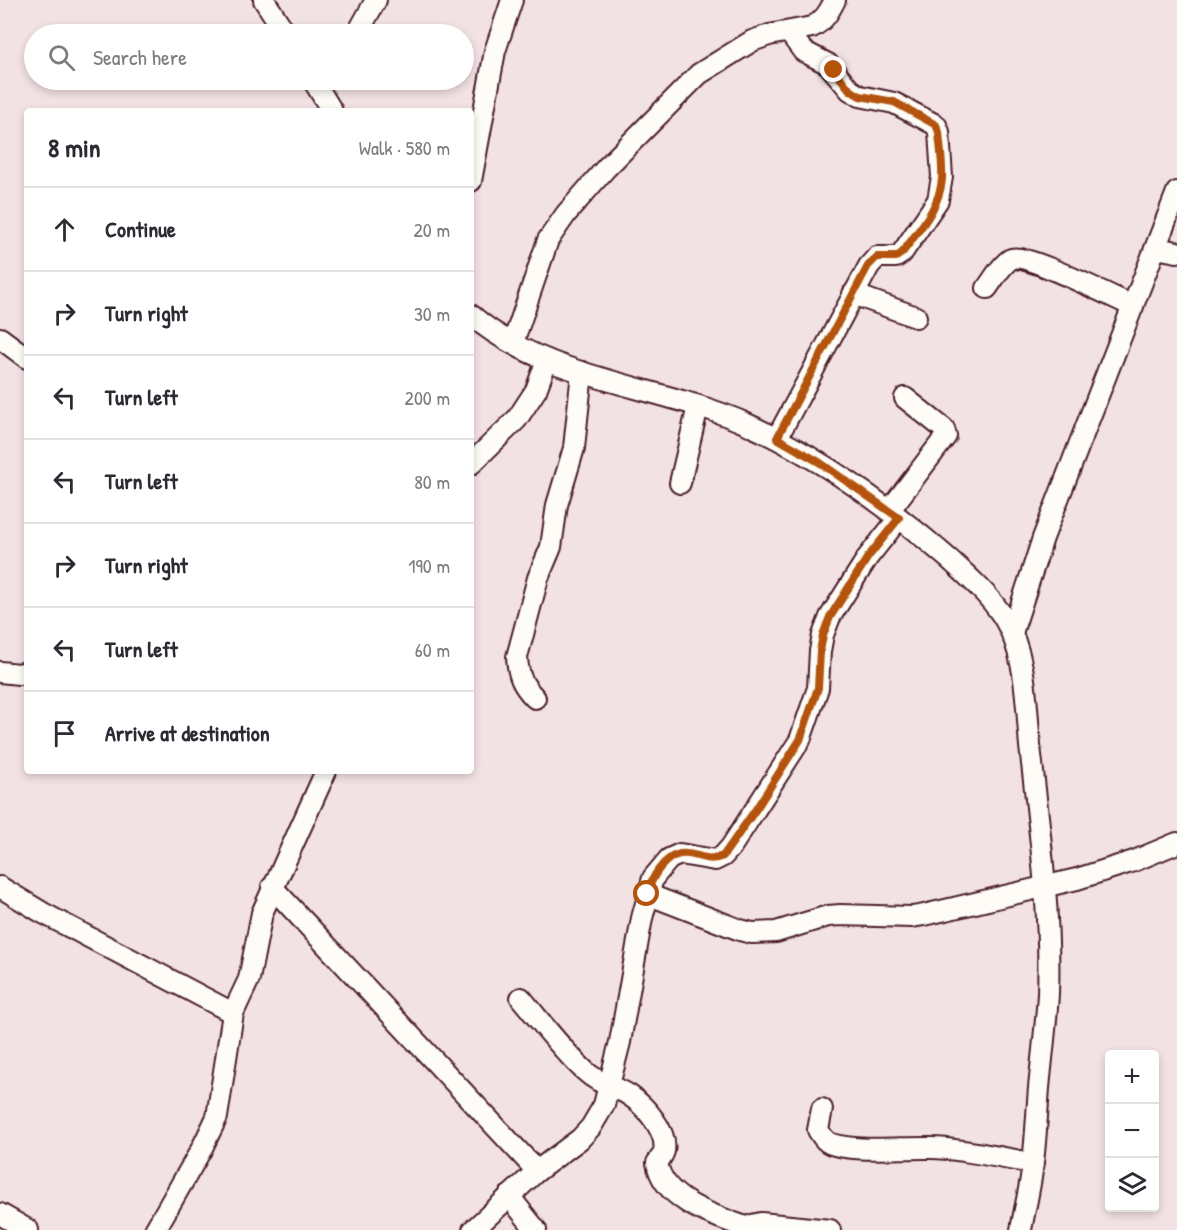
<!DOCTYPE html>
<meta charset="utf-8">
<style>
body{margin:0;font-family:"Patrick Hand",sans-serif;background:#f7f7f7;color:#2b2b33}
.controls{position:absolute;right:18px;bottom:18px;display:grid;overflow:hidden;border-radius:6px;box-shadow:0 3px 9px #0003}
.controls button{width:54px;height:54px;display:grid;place-items:center;padding:0;border:0;border-bottom:2px solid #e1e1e2;background:#fff;color:#2b2b33;font:30px sans-serif}
.stop{position:absolute;width:18px;height:18px;margin:-14px;border:4px solid #b45309;border-radius:50%;background:#fff}
.stop.end{background:#b45309;border-color:#fff;box-shadow:0 2px 6px #0008}
.list{margin:0;padding:0;list-style:none}
h2{display:flex;justify-content:space-between;align-items:center;height:78px;margin:0;padding:0 24px;font-size:26px}
h2 small{font-size:20px;font-weight:400;color:#7c7c81}
.list li{display:grid;grid-template-columns:39px 1fr auto;gap:18px;align-items:center;box-sizing:border-box;height:84px;padding:0 24px;border-top:2px solid #e1e1e2}
.list b{display:block;font-size:22px;white-space:nowrap}
.list em{font-size:20px;font-style:normal;color:#7c7c81}
.icon{flex:none;width:33px;height:33px;fill:none;stroke:currentColor;stroke-width:2;stroke-linecap:round;stroke-linejoin:round}
.map{position:relative;flex:none;width:1177px;height:1230px;overflow:hidden}
.search{position:absolute;background:#fff;box-shadow:0 3px 9px #0003;left:24px;top:24px;width:450px;height:66px;display:flex;align-items:center;gap:15px;box-sizing:border-box;padding:0 21px;border-radius:33px;color:#7c7c81;font-size:22px}
.panel{position:absolute;background:#fff;box-shadow:0 3px 9px #0003;left:24px;top:108px;width:450px;height:666px;border-radius:6px}
.map>svg:first-child{display:block}
.lines{fill:none;stroke-linecap:round;stroke-linejoin:round}
.minor-casing{stroke:#4a1f2b;stroke-width:24}
.minor{stroke:#fdfcf7;stroke-width:20}
.route{stroke:#b45309;stroke-width:8}
</style>
<div class="map">
<svg width="1177" height="1230" viewBox="0 0 1177 1230">
<rect width="100%" height="100%" fill="#f3e2e4"/>
<filter id="ink" filterUnits="userSpaceOnUse"><feTurbulence type="fractalNoise" baseFrequency=".0167" numOctaves="2"/><feDisplacementMap in="SourceGraphic" scale="12" xChannelSelector="R" yChannelSelector="G"/><feConvolveMatrix kernelMatrix="1 2 1 2 8 2 1 2 1" color-interpolation-filters="sRGB"/></filter>
<g filter="url(#ink)">
<g class="lines">
<defs>
<g id="minor">
<path d="M 264,0 L 286,34"/>
<path d="M 357,34 L 376,0"/>
<path d="M 313,80 L 332,111"/>
<path d="M 471,181 L 495,51 L 512,0"/>
<path d="M 1156,248 L 1177,252"/>
<path d="M 987,288 C 993,280 1002,264 1011,259 C 1024,252 1114,298 1133,306"/>
<path d="M 853,294 L 916,317"/>
<path d="M 471,315 C 547,381 658,384 747,424 C 821,458 888,506 949,559 C 969,577 990,596 1004,618 C 1027,656 1026,703 1030,746 C 1039,826 1051,914 1048,994 C 1046,1026 1042,1057 1039,1088 C 1037,1113 1036,1138 1033,1162 C 1031,1185 1025,1207 1021,1230"/>
<path d="M 0,338 L 27,358"/>
<path d="M 513,343 L 548,240 L 566,214 L 606,168 L 699,74 L 752,41 L 769,35 L 812,27 C 824,21 829,12 835,0"/>
<path d="M 777,438 L 869,266 L 877,257 L 896,257 L 902,253 L 938,200 L 942,177 L 939,132 L 936,125 L 894,103 L 860,96 L 850,90 L 828,64 L 803,51 L 789,32"/>
<path d="M 471,464 L 517,419 L 536,390 L 547,360"/>
<path d="M 680,483 L 698,406"/>
<path d="M 889,511 L 946,436 L 944,429 L 905,398"/>
<path d="M 1012,633 L 1043,538 L 1177,192"/>
<path d="M 0,672 L 19,674 L 27,672"/>
<path d="M 535,698 C 522,685 518,675 517,657 L 538,578 L 551,547 L 557,505 L 574,448 L 582,372"/>
<path d="M 0,887 L 43,913 L 233,1013"/>
<path d="M 272,887 L 537,1171"/>
<path d="M 647,894 L 740,930 L 752,933 L 776,932 L 828,916 L 840,915 L 912,917 L 924,915 L 1077,879 L 1134,861 L 1177,843"/>
<path d="M 521,998 C 542,1023 561,1049 585,1071 C 600,1085 613,1085 629,1095 C 644,1105 668,1131 664,1151 C 663,1155 660,1159 657,1163 C 664,1202 716,1216 748,1228"/>
<path d="M 822,1109 L 818,1130 C 823,1138 826,1143 835,1145 C 863,1152 903,1147 932,1148 C 966,1149 1000,1158 1033,1163"/>
<path d="M 509,1196 L 536,1230"/>
<path d="M 0,1214 L 28,1230"/>
<path d="M 155,1230 L 201,1150 L 217,1117 L 233,1013 L 249,979 L 262,913 L 326,771"/>
<path d="M 473,1230 L 537,1171 L 580,1139 L 591,1127 L 604,1105 L 620,1042 L 642,918 L 653,878 L 669,859 L 680,854 L 715,860 L 723,856 L 731,847 L 800,740 L 818,688 L 820,651 L 823,635 L 830,617 L 868,557 L 899,518"/>
<path d="M 747,1230 L 752,1225 L 761,1223 L 830,1230"/>
</g>
</defs>
<!-- minor casing -->
<use href="#minor" class="minor-casing"/>
<!-- minor -->
<use href="#minor" class="minor"/>
</g>
</g>
<g class="lines" filter="url(#ink)">
<!-- route -->
<path class="route" d="M 647,894 C 651,879 663,857 680,854 C 696,851 705,864 723,856 L 756,809 L 800,740 L 818,688 L 820,651 L 823,635 L 830,617 L 868,557 L 899,518 L 819,462 L 777,438 L 868,266 L 877,257 L 896,257 L 902,253 C 918,231 940,207 942,179 C 943,164 940,147 939,132 L 936,125 L 894,102 L 860,96 L 850,90 L 834,70"/>
</g>
</svg>
<div class="controls">
<button>+</button>
<button>−</button>
<button><svg class="icon" aria-label="layers" viewBox="0 0 24 24"><path d="M12 4l9 5-9 5-9-5zM3 14l9 5 9-5"/></svg></button>
</div>
<div class="stop" style="left:647px;top:894px"></div>
<div class="stop end" style="left:834px;top:70px"></div>
<div class="search"><svg class="icon" aria-label="search" viewBox="0 0 24 24"><circle cx="10" cy="10" r="6"/><path d="M15 15l6 6"/></svg>Search here</div>
<section class="panel">
<h2>8 min<small>Walk · 580 m</small></h2>
<ul class="list">
<li><svg class="icon" aria-label="ahead" viewBox="0 0 24 24"><path d="M12 20V5M6 11l6-6 6 6"/></svg><div><b>Continue</b></div><em>20 m</em></li>
<li><svg class="icon" aria-label="right" viewBox="0 0 24 24"><path d="M7 20v-9h11M14 6l5 5-5 5"/></svg><div><b>Turn right</b></div><em>30 m</em></li>
<li><svg class="icon" aria-label="left" viewBox="0 0 24 24"><path d="M17 20v-9H6M10 6l-5 5 5 5"/></svg><div><b>Turn left</b></div><em>200 m</em></li>
<li><svg class="icon" aria-label="left" viewBox="0 0 24 24"><path d="M17 20v-9H6M10 6l-5 5 5 5"/></svg><div><b>Turn left</b></div><em>80 m</em></li>
<li><svg class="icon" aria-label="right" viewBox="0 0 24 24"><path d="M7 20v-9h11M14 6l5 5-5 5"/></svg><div><b>Turn right</b></div><em>190 m</em></li>
<li><svg class="icon" aria-label="left" viewBox="0 0 24 24"><path d="M17 20v-9H6M10 6l-5 5 5 5"/></svg><div><b>Turn left</b></div><em>60 m</em></li>
<li><svg class="icon" aria-label="arrive" viewBox="0 0 24 24"><path d="M6 21V4h12l-3 4 3 4H6"/></svg><div><b>Arrive at destination</b></div></li>
</ul>
</section>
</div>
